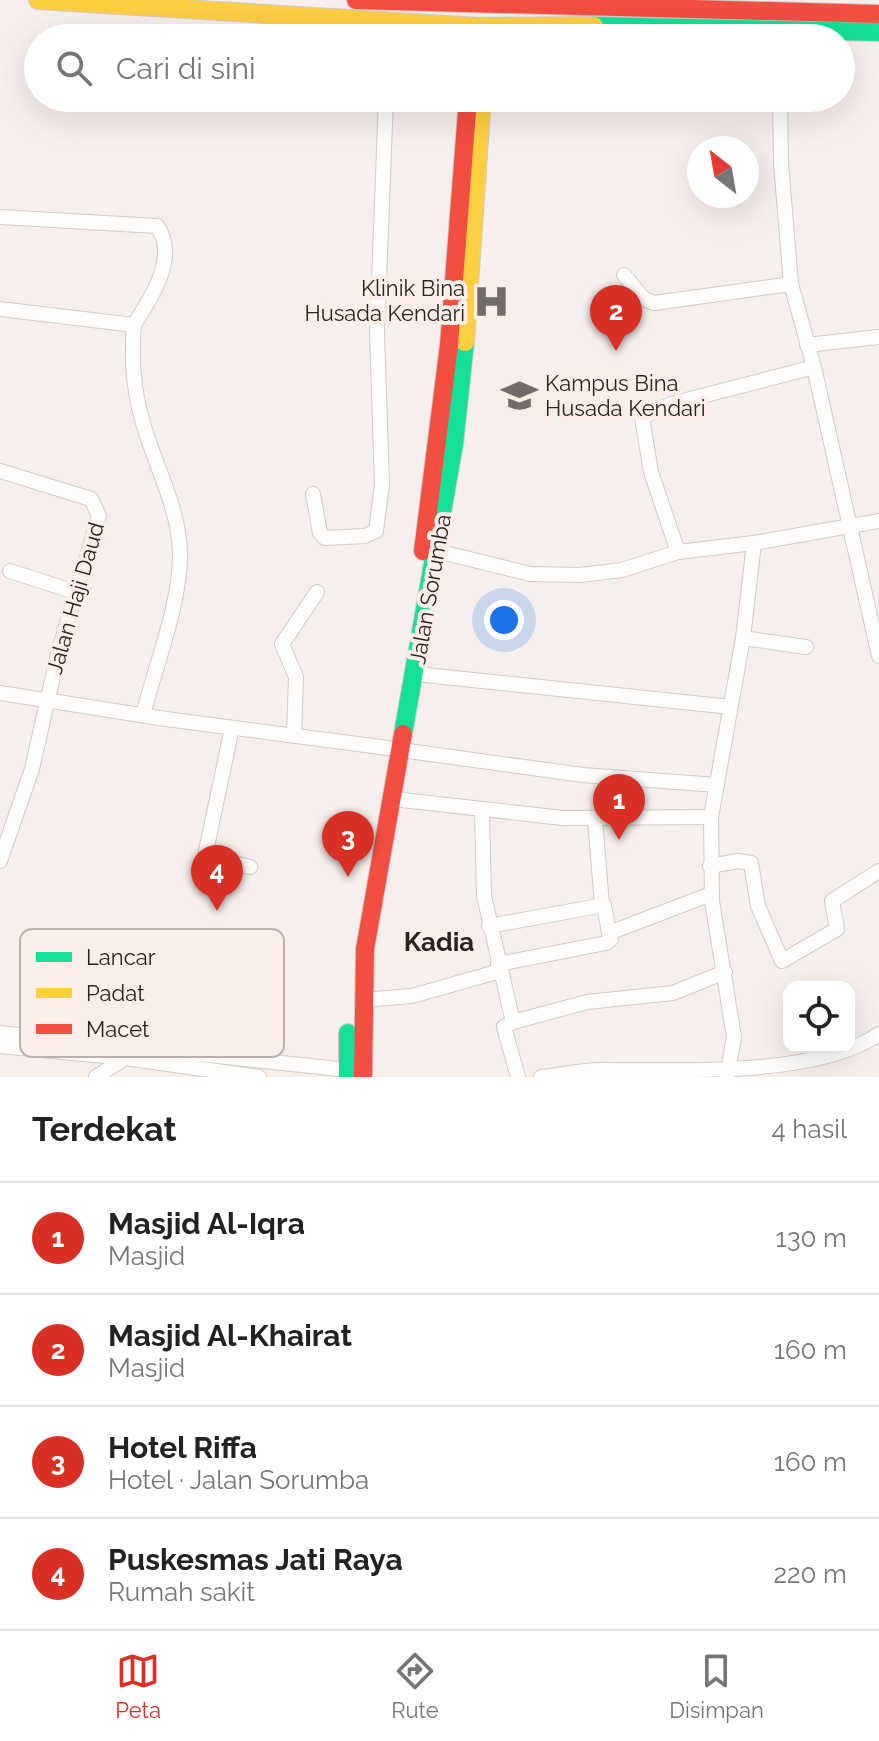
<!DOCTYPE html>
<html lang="id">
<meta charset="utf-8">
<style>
body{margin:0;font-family:Raleway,sans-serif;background:#f2f2f2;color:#222}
.controls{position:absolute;right:24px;bottom:24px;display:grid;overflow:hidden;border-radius:16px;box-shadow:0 8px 32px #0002}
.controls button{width:72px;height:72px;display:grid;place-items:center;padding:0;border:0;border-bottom:2px solid #e0e0e0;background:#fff;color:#222;font:40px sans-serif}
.compass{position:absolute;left:687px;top:136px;width:72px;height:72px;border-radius:50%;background:#fff;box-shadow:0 8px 32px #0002;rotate:329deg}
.you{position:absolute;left:504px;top:620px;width:28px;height:28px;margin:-20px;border:6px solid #fff;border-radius:50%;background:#1a73e8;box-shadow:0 0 0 12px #1a73e833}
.badge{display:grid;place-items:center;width:52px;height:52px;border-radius:50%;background:#d93025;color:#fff;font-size:26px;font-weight:700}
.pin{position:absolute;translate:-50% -66px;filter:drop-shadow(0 2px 4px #0008)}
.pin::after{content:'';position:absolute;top:42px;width:28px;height:24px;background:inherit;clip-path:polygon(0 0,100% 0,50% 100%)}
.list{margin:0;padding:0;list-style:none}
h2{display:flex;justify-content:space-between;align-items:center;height:104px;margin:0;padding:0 32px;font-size:34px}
h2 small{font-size:26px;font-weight:400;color:#767676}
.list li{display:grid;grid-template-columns:52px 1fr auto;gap:24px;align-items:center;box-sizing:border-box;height:112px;padding:0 32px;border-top:2px solid #e0e0e0}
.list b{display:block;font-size:30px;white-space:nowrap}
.list p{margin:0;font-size:26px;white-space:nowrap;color:#767676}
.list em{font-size:26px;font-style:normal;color:#767676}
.icon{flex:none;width:44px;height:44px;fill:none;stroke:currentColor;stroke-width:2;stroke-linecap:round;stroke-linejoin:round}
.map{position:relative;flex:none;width:879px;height:1077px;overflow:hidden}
.search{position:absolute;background:#fff;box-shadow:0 8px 32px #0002;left:24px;right:24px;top:24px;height:88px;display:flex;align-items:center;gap:20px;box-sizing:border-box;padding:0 28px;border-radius:44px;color:#767676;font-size:30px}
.sheet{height:552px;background:#fff}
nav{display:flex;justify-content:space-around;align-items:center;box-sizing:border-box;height:112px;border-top:2px solid #e0e0e0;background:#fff;font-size:22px;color:#767676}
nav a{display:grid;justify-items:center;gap:4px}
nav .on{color:#d93025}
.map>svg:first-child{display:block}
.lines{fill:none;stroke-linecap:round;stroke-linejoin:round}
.river{stroke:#94bbd1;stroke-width:22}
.street-casing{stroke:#d0cbc8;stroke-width:16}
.fast-casing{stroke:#d0cbc8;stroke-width:20}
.slow-casing{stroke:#d0cbc8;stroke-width:20}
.jam-casing{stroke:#d0cbc8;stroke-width:20}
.street{stroke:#fefdfc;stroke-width:14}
.fast{stroke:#16e098;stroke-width:18}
.slow{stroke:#ffcf43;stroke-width:18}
.jam{stroke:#f24e42;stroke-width:18}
.labels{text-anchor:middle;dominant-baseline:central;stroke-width:8;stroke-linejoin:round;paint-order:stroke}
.poi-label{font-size:22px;fill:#292423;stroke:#fbeee8;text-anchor:end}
.street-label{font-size:22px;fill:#292423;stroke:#fbeee8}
.quarter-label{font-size:26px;font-weight:bold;fill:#292423;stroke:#fbeee8}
.key{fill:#fbeee8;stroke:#bcb1ad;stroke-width:2}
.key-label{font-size:22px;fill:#292423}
</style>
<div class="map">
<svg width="879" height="1077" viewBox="0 0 879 1077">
<rect width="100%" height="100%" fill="#f7efec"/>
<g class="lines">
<!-- river -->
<path class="river" d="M 220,1077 L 227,1006"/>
<defs>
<g id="street">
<path d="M 780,98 L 781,163 L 791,284 L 814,367 L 879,656"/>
<path d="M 0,217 L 157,226 C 179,257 151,298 134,325"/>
<path d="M 624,275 L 644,299 L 654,303 L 791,284"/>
<path d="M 0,309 L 134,325 C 131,359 133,390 143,423 C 155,466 179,507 180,553 C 181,602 155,667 143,715"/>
<path d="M 807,345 L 879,337"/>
<path d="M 0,471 L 91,499 L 99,516 L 58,654 L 32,769 L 0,861"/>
<path d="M 313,494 L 320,533 L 325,538 L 365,536 L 376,531 L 382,484 L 377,333 L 386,98"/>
<path d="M 437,551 L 530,574 L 580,575 L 622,570 L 678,552 L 754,543 L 879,521"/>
<path d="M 678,552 L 651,472 L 642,417 L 671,404 L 814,367"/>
<path d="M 10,571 L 75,592"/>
<path d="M 743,638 L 806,647"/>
<path d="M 416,674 L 731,707"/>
<path d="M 0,693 L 166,719 L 388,748"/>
<path d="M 232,728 L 206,851 L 213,858 L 250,867"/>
<path d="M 294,736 L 296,677 L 282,644 L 317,592"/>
<path d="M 401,750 L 583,775 L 717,785"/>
<path d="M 393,799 L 563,818 L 711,817"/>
<path d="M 482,810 L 484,896 L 513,1022 L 504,1027 L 518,1077"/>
<path d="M 595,820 L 602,905"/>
<path d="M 710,866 L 738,861 L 751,863 L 758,906 L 782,961 L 837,929 L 832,901 L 879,871"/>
<path d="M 489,926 L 604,905 L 609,933"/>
<path d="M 498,964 L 606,943 L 611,939 L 609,933 L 711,894"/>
<path d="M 362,1000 L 412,996 L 500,971"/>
<path d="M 513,1022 L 587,1002 L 673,993 L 725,972"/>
<path d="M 0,1033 L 348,1070"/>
<path d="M 0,1046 L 125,1058 L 259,1077"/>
<path d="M 96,1077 L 125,1058"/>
<path d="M 541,1077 C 561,1075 582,1070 602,1070 C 678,1070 817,1077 879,1034"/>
<path d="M 727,1077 L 734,1037 L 712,901 L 711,817 L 743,638 L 754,543"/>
</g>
<g id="fast">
<path d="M 594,26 L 879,32"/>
<path d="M 403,734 L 454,444 L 465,342"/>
<path d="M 348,1033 L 348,1077"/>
</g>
<g id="slow">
<path d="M 38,0 L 479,27 L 594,26"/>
<path d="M 465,342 L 482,98"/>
</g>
<g id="jam">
<path d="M 356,0 L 879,14"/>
<path d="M 423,551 L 449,345 L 468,98"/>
<path d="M 363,1077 L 365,949 L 403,734"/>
</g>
</defs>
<!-- street casing -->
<use href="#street" class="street-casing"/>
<!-- fast casing -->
<use href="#fast" class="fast-casing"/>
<!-- slow casing -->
<use href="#slow" class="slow-casing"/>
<!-- jam casing -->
<use href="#jam" class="jam-casing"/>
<!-- street -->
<use href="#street" class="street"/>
<!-- fast -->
<use href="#fast" class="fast"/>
<!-- slow -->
<use href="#slow" class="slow"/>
<!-- jam -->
<use href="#jam" class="jam"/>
</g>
<!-- icons -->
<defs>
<symbol id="hospital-bare" viewBox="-9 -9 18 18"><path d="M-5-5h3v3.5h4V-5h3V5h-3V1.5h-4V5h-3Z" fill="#716b69" stroke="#fbeee8" stroke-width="2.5" paint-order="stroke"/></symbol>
<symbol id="university-bare" viewBox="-9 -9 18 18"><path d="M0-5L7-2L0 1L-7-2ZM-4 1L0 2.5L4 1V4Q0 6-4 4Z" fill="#716b69" stroke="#fbeee8" stroke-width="2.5" paint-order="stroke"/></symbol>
</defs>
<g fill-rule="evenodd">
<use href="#hospital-bare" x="466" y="276" width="51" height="51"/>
<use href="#university-bare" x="494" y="370" width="51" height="51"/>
</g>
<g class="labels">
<!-- poi labels -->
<g class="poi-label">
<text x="465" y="288">Klinik Bina<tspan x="465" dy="25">Husada Kendari</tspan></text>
<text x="545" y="383" text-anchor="start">Kampus Bina<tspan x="545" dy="25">Husada Kendari</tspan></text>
</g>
<!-- street labels -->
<g class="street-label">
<text transform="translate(430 589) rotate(-80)">Jalan Sorumba</text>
<text transform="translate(75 598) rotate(-74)">Jalan Haji Daud</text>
</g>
<!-- quarter labels -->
<g class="quarter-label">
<text x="439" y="942">Kadia</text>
</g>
</g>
<!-- legend -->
<rect x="20" y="929" width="264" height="128" rx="12" class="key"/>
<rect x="36" y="952" width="36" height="10" fill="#16e098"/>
<rect x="36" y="988" width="36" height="10" fill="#ffcf43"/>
<rect x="36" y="1024" width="36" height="10" fill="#f24e42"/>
<g class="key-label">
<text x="86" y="965">Lancar</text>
<text x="86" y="1001">Padat</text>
<text x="86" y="1037">Macet</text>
</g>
</svg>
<div class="controls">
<button><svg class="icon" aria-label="locate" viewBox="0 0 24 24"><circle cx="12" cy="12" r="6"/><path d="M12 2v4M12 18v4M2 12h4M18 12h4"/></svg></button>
</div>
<svg class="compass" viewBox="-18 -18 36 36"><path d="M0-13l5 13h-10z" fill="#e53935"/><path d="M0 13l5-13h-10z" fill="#767676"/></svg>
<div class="you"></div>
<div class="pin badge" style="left:619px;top:840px">1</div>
<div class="pin badge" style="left:616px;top:351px">2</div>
<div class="pin badge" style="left:348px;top:877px">3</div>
<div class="pin badge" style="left:217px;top:911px">4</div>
<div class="search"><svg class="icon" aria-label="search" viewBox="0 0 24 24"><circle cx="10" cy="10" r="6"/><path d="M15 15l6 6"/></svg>Cari di sini</div>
</div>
<section class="sheet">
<h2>Terdekat<small>4 hasil</small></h2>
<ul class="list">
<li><span class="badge">1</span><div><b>Masjid Al-Iqra</b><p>Masjid</p></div><em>130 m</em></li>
<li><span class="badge">2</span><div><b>Masjid Al-Khairat</b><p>Masjid</p></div><em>160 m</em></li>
<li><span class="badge">3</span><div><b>Hotel Riffa</b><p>Hotel · Jalan Sorumba</p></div><em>160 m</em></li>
<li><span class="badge">4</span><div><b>Puskesmas Jati Raya</b><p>Rumah sakit</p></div><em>220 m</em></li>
</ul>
</section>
<nav>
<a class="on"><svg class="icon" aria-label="map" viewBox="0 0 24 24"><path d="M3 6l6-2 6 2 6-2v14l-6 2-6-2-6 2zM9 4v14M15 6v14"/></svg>Peta</a>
<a><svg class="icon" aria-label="directions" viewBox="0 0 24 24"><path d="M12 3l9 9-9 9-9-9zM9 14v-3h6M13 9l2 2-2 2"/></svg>Rute</a>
<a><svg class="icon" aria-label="saved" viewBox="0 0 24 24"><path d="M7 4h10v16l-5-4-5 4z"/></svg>Disimpan</a>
</nav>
